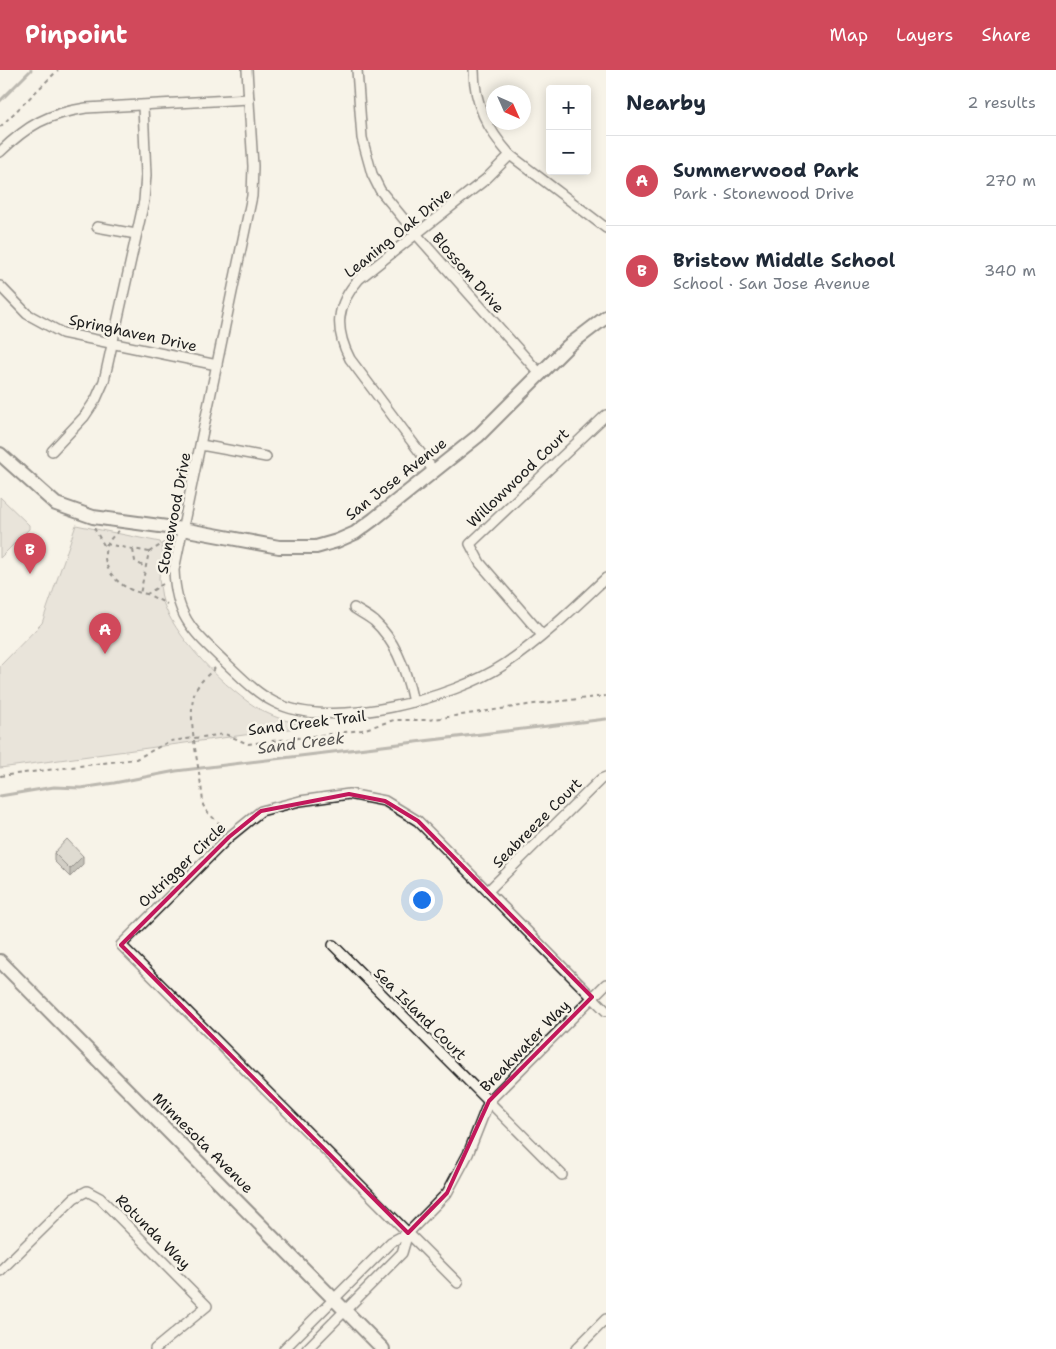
<!DOCTYPE html>
<meta charset="utf-8">
<style>
body{margin:0;font-family:"Shantell Sans",sans-serif;background:#f2f2f3;color:#1f2937}
.controls{position:absolute;right:15px;top:15px;display:grid;overflow:hidden;border-radius:5px;box-shadow:0 2px 12px #0003}
.controls button{width:45px;height:45px;display:grid;place-items:center;padding:0;border:0;border-bottom:1px solid #e0e1e3;background:#fff;color:#1f2937;font:25px sans-serif}
.compass{position:absolute;left:486px;top:15px;width:45px;height:45px;border-radius:50%;background:#fff;box-shadow:0 2px 12px #0003;rotate:135deg}
.you{position:absolute;left:421px;top:829px;width:18px;height:18px;margin:-12px;border:4px solid #fff;border-radius:50%;background:#1a73e8;box-shadow:0 0 0 8px #1a73e833}
.badge{display:grid;place-items:center;width:32px;height:32px;border-radius:50%;background:#d1495b;color:#fff;font-size:16px;font-weight:700}
.pin{position:absolute;translate:-50% -41px;filter:drop-shadow(0 1px 2px #0008)}
.pin::after{content:'';position:absolute;top:26px;width:18px;height:15px;background:inherit;clip-path:polygon(0 0,100% 0,50% 100%)}
.list{margin:0;padding:0;list-style:none}
h2{display:flex;justify-content:space-between;align-items:center;height:65px;margin:0;padding:0 20px;font-size:21px}
h2 small{font-size:16px;font-weight:400;color:#747a83}
.list li{display:grid;grid-template-columns:32px 1fr auto;gap:15px;align-items:center;box-sizing:border-box;height:90px;padding:0 20px;border-top:1px solid #e0e1e3}
.list b{display:block;font-size:19px;white-space:nowrap}
.list p{margin:0;font-size:16px;white-space:nowrap;color:#747a83}
.list em{font-size:16px;font-style:normal;color:#747a83}
.map{position:relative;flex:none;width:606px;height:1279px;overflow:hidden}
header{display:flex;align-items:center;gap:30px;box-sizing:border-box;height:70px;padding:0 25px;background:#d1495b;color:#fff}
header strong{font-size:24px}
nav{display:flex;gap:28px;margin-inline-start:auto;font-size:18px}
main{display:flex}
aside{flex:1;background:#fff}
.map>svg:first-child{display:block}
.green{fill:#d7d3cb;stroke:#7a7874}
.lines{fill:none;stroke-linecap:round;stroke-linejoin:round}
.stream{stroke:#72716c;stroke-width:3}
.street-casing{stroke:#1c1c1c;stroke-width:12}
.secondary-casing{stroke:#1c1c1c;stroke-width:16}
.path{stroke:#1c1c1c;stroke-width:2;stroke-dasharray:4 4;stroke-linecap:butt}
.street{stroke:#f7f3e8;stroke-width:9}
.secondary{stroke:#f7f3e8;stroke-width:12}
.wall{fill:#a5a39c;stroke:#1c1c1c}
.shaded-wall{fill:#86857f;stroke:#1c1c1c}
.building{fill:#c0beb5;stroke:#1c1c1c}
.marked{fill:none;stroke:#c2185b;stroke-width:4;stroke-linejoin:round}
.labels{text-anchor:middle;dominant-baseline:central;stroke-width:5;stroke-linejoin:round;paint-order:stroke}
.street-label{font-size:15px;fill:#1c1c1c;stroke:#f7f3e8}
.water-label{font-size:16px;font-style:italic;fill:#565452;stroke:#f7f3e8}
</style>
<header>
<strong>Pinpoint</strong>
<nav><a>Map</a><a>Layers</a><a>Share</a></nav>
</header>
<main>
<div class="map">
<svg width="606" height="1279" viewBox="0 0 606 1279">
<rect width="100%" height="100%" fill="#f7f3e8"/>
<filter id="ink" filterUnits="userSpaceOnUse"><feTurbulence type="fractalNoise" baseFrequency=".02" numOctaves="2"/><feDisplacementMap in="SourceGraphic" scale="10" xChannelSelector="R" yChannelSelector="G"/><feConvolveMatrix kernelMatrix="1 2 1 2 8 2 1 2 1" color-interpolation-filters="sRGB"/></filter>
<g filter="url(#ink)">
<!-- green -->
<g class="green">
<path d="M 0,427 L 29,455 L 29,459 L 0,488 Z"/>
<path d="M 76,455 L 160,472 C 167,482 159,497 159,509 C 160,515 161,522 162,528 C 170,563 229,623 261,640 C 277,649 293,653 311,656 L 0,698 L 0,596 L 42,553 Z"/>
</g>
<g class="lines">
<!-- stream -->
<g class="stream">
<path d="M 0,31 L 31,0"/>
<path d="M 0,726 L 54,717 L 81,718 L 114,713 L 176,701 L 606,649"/>
</g>
<defs>
<g id="street">
<path d="M 247,0 L 253,96 L 252,126 L 174,500 C 176,549 194,562 227,594 C 242,608 256,623 274,632 C 331,662 454,628 505,594 C 542,569 574,538 606,508"/>
<path d="M 357,0 L 362,68 L 372,104 L 380,120 L 416,164 L 541,305"/>
<path d="M 474,0 C 474,34 488,60 510,85 L 606,158"/>
<path d="M 0,82 C 28,55 47,44 86,38 L 249,29"/>
<path d="M 97,157 L 136,164"/>
<path d="M 0,216 L 27,244 L 62,263 L 217,295"/>
<path d="M 201,375 L 266,387"/>
<path d="M 52,381 L 84,347 L 96,329 L 104,311 L 144,131 L 146,105 L 143,36"/>
<path d="M 434,401 L 350,289 C 334,258 336,235 359,209 L 486,109 L 510,85"/>
<path d="M 354,538 C 360,542 368,546 374,551 C 396,571 407,603 413,632"/>
<path d="M 542,565 L 480,493 L 470,474 L 606,345"/>
<path d="M 488,821 L 601,709 L 606,707"/>
<path d="M 333,875 L 562,1105"/>
<path d="M 0,1201 L 74,1128 L 87,1121 L 100,1128 L 207,1236 L 155,1279"/>
<path d="M 458,1213 L 121,875 L 229,767 L 261,741 L 300,731 L 349,724 L 385,731 L 418,751 L 606,941"/>
<path d="M 284,1279 L 391,1172 L 408,1163 L 447,1123 L 468,1084 L 489,1031 L 606,914"/>
<path d="M 307,1279 L 402,1183 L 408,1163"/>
<path d="M 576,1279 L 606,1249"/>
</g>
<g id="secondary">
<path d="M 0,384 L 56,434 L 93,447 L 182,459 L 279,477 L 316,477 L 337,471 L 355,463 L 374,449 L 478,366 L 568,276 L 606,247"/>
<path d="M 0,891 L 383,1279"/>
</g>
</defs>
<!-- street casing -->
<use href="#street" class="street-casing"/>
<!-- secondary casing -->
<use href="#secondary" class="secondary-casing"/>
<!-- path -->
<g class="path">
<path d="M 0,57 L 58,0"/>
<path d="M 94,458 L 105,477"/>
<path d="M 119,461 C 87,485 115,521 147,524"/>
<path d="M 106,474 L 149,482 L 140,524"/>
<path d="M 133,480 L 135,491 L 146,498"/>
<path d="M 149,482 L 164,473"/>
<path d="M 163,514 L 147,524 L 167,534"/>
<path d="M 215,598 C 208,605 199,612 195,622 C 185,648 202,705 203,735 L 207,742 L 224,758"/>
<path d="M 0,706 L 136,689 L 170,671 L 225,664 L 248,674 L 362,660 L 394,650 L 428,650 L 534,634 L 606,626"/>
</g>
<!-- street -->
<use href="#street" class="street"/>
<!-- secondary -->
<use href="#secondary" class="secondary"/>
</g>
<!-- wall -->
<path class="wall" d="M 54,783 L 83,794 L 70,807 L 54,791 Z"/>
<!-- shaded-wall -->
<path class="shaded-wall" d="M 83,786 L 83,794 L 70,807 L 70,799 Z"/>
<!-- building -->
<path class="building" d="M 67,769 L 83,786 L 70,799 L 54,783 Z"/>
</g>
<!-- marked area -->
<path d="M0 0H606V1279H0ZM 349,724 L 385,731 L 418,751 L 592,927 L 489,1031 L 447,1123 L 408,1163 L 121,875 L 229,767 L 261,741 Z" fill="#f7f3e8" fill-opacity=".55" fill-rule="evenodd"/>
<path class="marked" d="M 349,724 L 385,731 L 418,751 L 592,927 L 489,1031 L 447,1123 L 408,1163 L 121,875 L 229,767 L 261,741 Z"/>
<g class="labels">
<!-- street labels -->
<g class="street-label">
<text transform="translate(398 163) rotate(-39)">Leaning Oak Drive</text>
<text transform="translate(468 203) rotate(49)">Blossom Drive</text>
<text transform="translate(133 263) rotate(12)">Springhaven Drive</text>
<text transform="translate(518 408) rotate(-44)">Willowwood Court</text>
<text transform="translate(396 409) rotate(-38)">San Jose Avenue</text>
<text transform="translate(174 443) rotate(-79)">Stonewood Drive</text>
<text transform="translate(307 653) rotate(-7)">Sand Creek Trail</text>
<text transform="translate(537 753) rotate(-45)">Seabreeze Court</text>
<text transform="translate(182 795) rotate(-44)">Outrigger Circle</text>
<text transform="translate(420 944) rotate(45)">Sea Island Court</text>
<text transform="translate(525 976) rotate(-46)">Breakwater Way</text>
<text transform="translate(203 1073) rotate(45)">Minnesota Avenue</text>
<text transform="translate(153 1162) rotate(45)">Rotunda Way</text>
</g>
<!-- water labels -->
<g class="water-label">
<text transform="translate(301 673) rotate(-7)">Sand Creek</text>
</g>
</g>
</svg>
<div class="controls">
<button>+</button>
<button>−</button>
</div>
<svg class="compass" viewBox="-18 -18 36 36"><path d="M0-13l5 13h-10z" fill="#e53935"/><path d="M0 13l5-13h-10z" fill="#747a83"/></svg>
<div class="you"></div>
<div class="pin badge" style="left:105px;top:584px">A</div>
<div class="pin badge" style="left:30px;top:504px">B</div>
</div>
<aside>
<h2>Nearby<small>2 results</small></h2>
<ul class="list">
<li><span class="badge">A</span><div><b>Summerwood Park</b><p>Park · Stonewood Drive</p></div><em>270 m</em></li>
<li><span class="badge">B</span><div><b>Bristow Middle School</b><p>School · San Jose Avenue</p></div><em>340 m</em></li>
</ul>
</aside>
</main>
